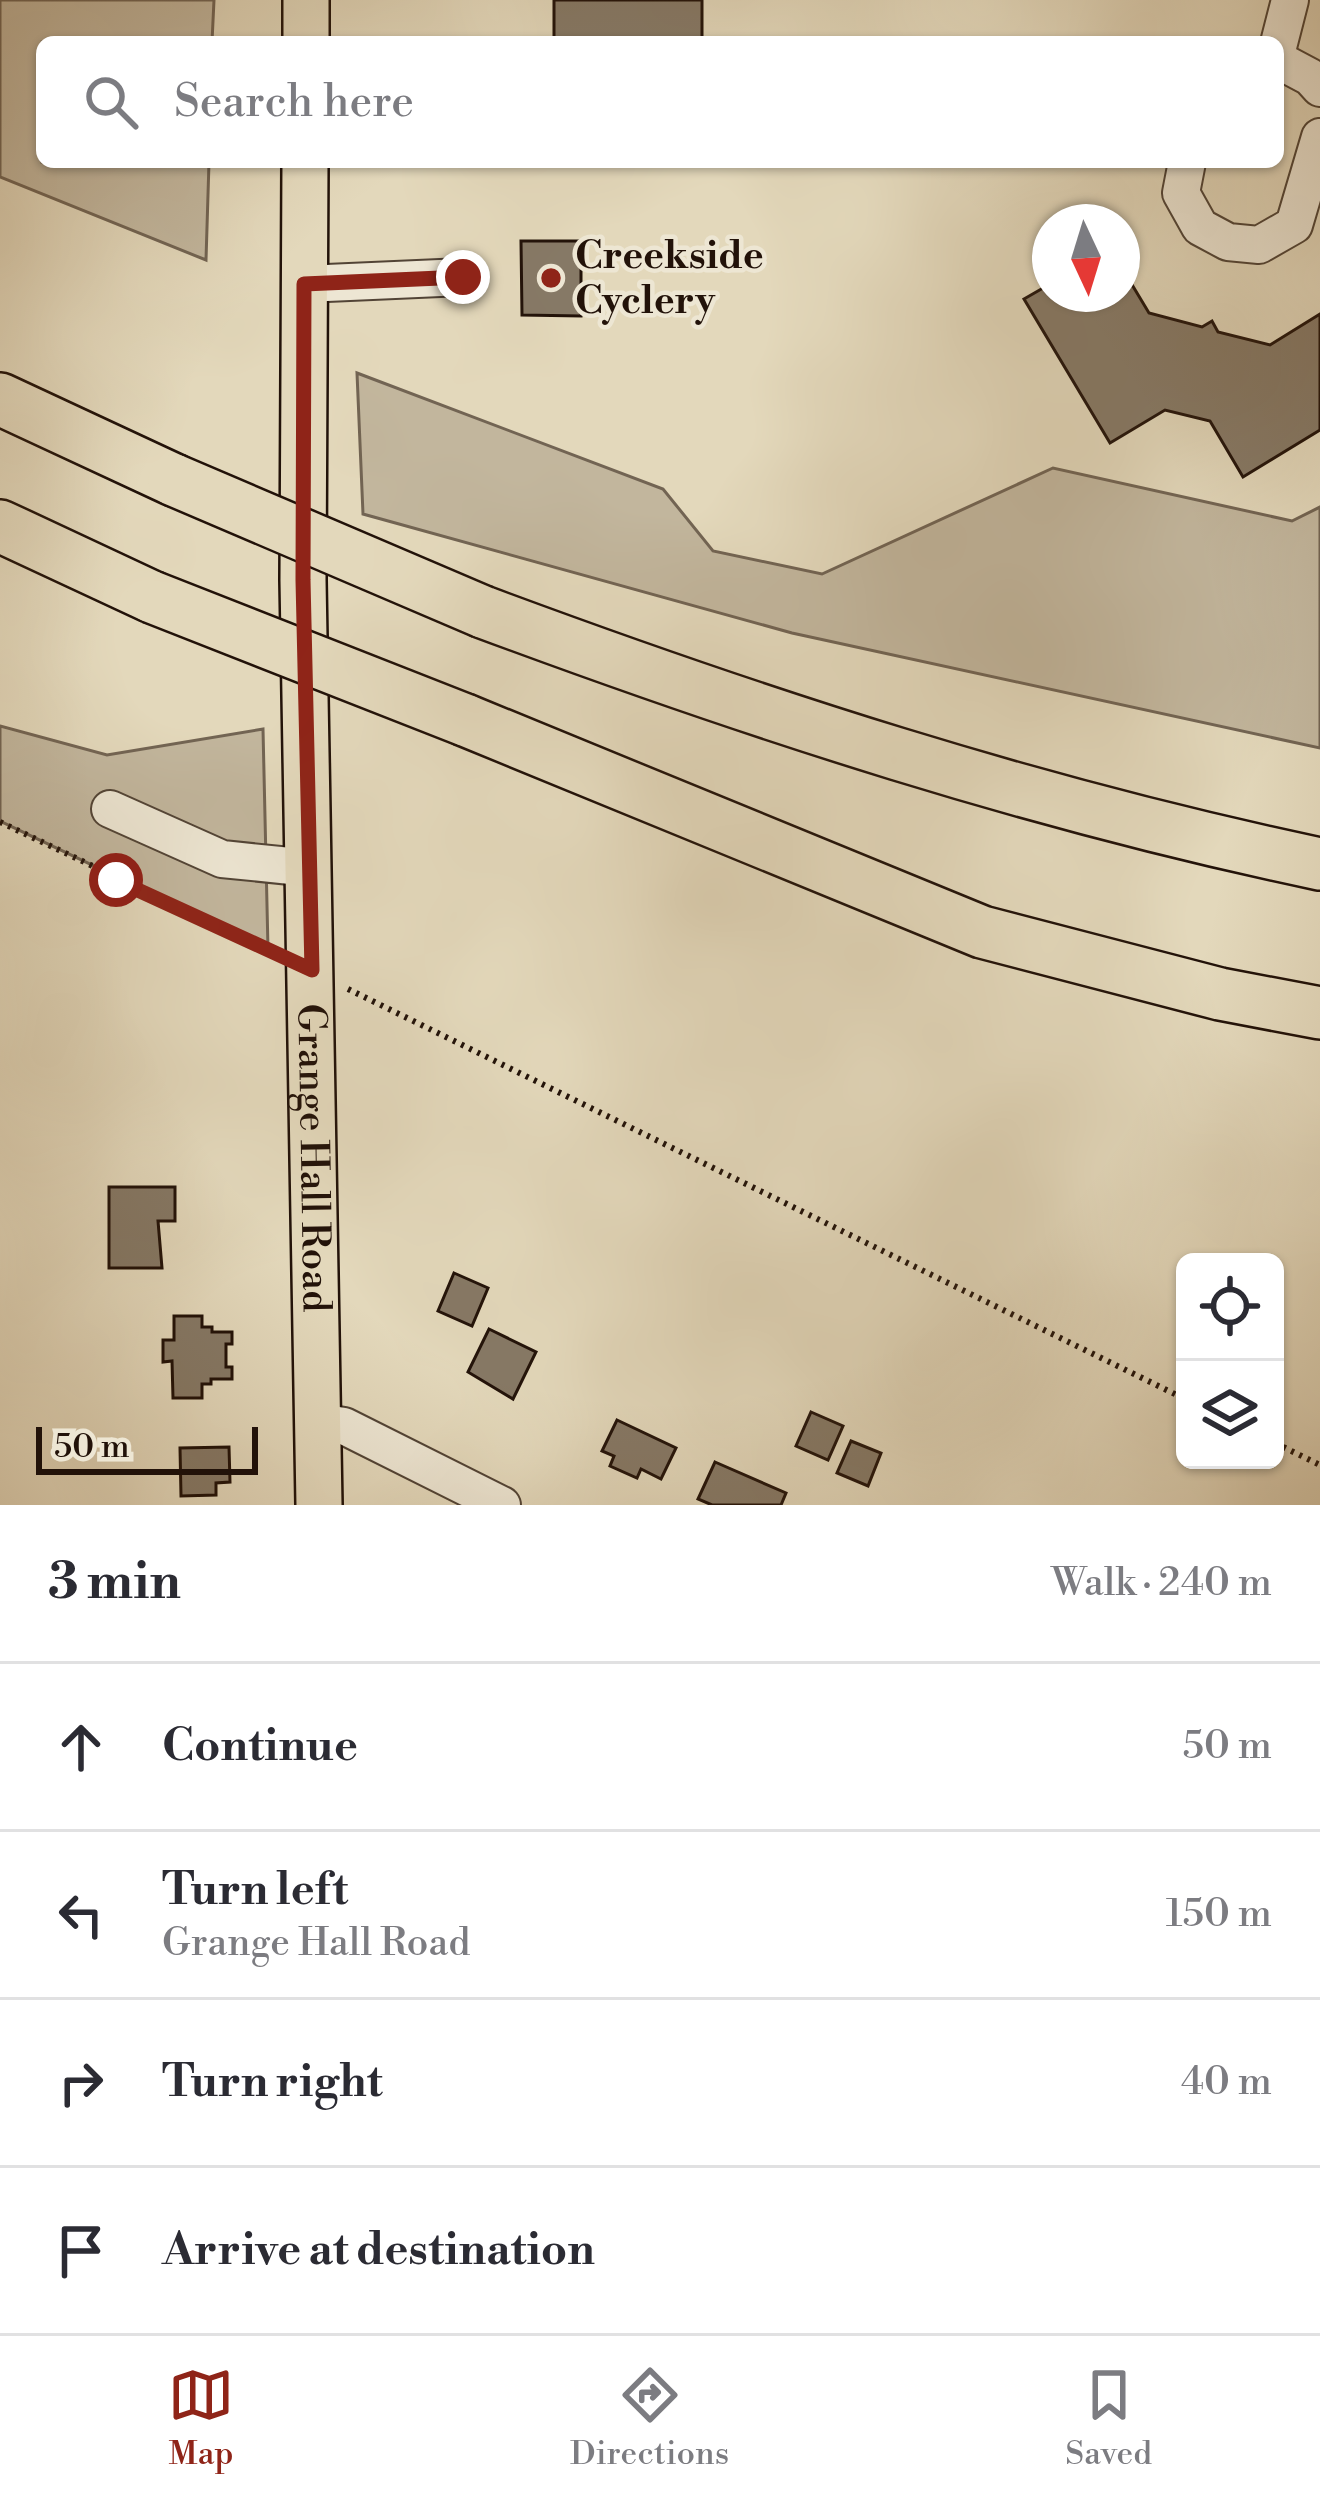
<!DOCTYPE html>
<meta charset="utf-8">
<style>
body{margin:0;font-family:"Libre Bodoni",serif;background:#f2f2f3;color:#2b2b33}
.controls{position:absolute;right:36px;bottom:36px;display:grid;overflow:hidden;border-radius:18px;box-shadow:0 3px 9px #0004}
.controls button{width:108px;height:108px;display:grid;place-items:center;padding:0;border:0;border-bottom:3px solid #e1e1e2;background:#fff;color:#2b2b33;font:60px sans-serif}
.compass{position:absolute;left:1032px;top:204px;width:108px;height:108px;border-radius:50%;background:#fff;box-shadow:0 3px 9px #0004;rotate:176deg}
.scale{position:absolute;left:36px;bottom:30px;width:222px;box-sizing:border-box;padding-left:12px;border:6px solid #221209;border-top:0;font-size:33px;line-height:42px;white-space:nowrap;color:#221209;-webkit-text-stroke:9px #ede6d3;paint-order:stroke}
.stop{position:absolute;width:36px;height:36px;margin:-27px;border:9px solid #8f2418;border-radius:50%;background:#fff}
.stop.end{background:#8f2418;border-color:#fff;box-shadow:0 3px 12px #0008}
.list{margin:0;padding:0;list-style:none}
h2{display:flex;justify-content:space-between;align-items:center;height:156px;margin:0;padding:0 48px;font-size:51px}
h2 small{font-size:39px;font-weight:400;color:#7c7c81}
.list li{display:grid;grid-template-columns:78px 1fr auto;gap:36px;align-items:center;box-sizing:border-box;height:168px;padding:0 48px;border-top:3px solid #e1e1e2}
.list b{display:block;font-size:45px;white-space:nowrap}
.list p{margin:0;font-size:39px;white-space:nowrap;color:#7c7c81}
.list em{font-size:39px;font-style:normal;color:#7c7c81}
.icon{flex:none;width:66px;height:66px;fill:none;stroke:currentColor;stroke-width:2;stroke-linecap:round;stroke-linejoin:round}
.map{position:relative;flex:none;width:1320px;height:1505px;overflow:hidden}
.search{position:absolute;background:#fff;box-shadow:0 3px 9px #0004;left:36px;right:36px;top:36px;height:132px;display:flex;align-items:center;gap:30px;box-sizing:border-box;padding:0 42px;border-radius:18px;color:#7c7c81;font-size:45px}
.sheet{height:828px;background:#fff}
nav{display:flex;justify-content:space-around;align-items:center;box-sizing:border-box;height:168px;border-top:3px solid #e1e1e2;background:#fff;font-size:33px;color:#7c7c81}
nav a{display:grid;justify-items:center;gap:6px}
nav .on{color:#8f2418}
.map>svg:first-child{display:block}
.green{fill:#c2b69d;stroke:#726453;stroke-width:3}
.building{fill:#867966;stroke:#221209;stroke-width:3}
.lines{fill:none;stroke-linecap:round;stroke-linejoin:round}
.minor-casing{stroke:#524436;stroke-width:40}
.major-casing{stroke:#221209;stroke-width:50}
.highway-casing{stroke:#221209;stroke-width:56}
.path{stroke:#221209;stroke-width:6;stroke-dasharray:3 6;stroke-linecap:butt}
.minor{stroke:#ede6d3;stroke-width:36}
.major{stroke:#e3d8bb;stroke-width:45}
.highway{stroke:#e3d8bb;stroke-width:51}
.highway-bridge-casing{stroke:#221209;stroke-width:56;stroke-linecap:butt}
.highway-bridge{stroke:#e3d8bb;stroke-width:51}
.route{stroke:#8f2418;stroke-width:15}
.poi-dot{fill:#8f2418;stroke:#ede6d3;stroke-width:4.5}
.labels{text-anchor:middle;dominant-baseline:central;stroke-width:9;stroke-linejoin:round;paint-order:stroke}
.poi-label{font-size:39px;font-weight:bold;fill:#221209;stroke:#ede6d3;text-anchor:start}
.street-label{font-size:39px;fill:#221209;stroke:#ede6d3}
</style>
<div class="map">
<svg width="1320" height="1505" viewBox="0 0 1320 1505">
<rect width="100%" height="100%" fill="#e3d8bb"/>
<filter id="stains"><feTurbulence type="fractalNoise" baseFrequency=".00167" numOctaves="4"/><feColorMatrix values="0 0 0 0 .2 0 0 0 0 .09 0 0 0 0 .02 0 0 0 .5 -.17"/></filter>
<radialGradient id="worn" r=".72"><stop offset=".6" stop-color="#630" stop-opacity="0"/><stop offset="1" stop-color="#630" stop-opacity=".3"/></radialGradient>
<!-- green -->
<g class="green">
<path d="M 0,0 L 214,0 L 212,42 L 42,42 L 42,162 L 209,162 L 206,260 L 0,177 Z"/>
<path d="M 357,373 L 663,489 L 713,551 L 822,574 L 1053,468 L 1292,521 L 1320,507 L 1320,748 L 792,633 L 363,514 Z"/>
<path d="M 0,726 L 107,755 L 263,729 L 268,949 L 0,821 Z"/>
</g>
<!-- building -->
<g class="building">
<rect x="554" y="0" width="148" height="42"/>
<path d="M 521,241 L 581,241 L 581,316 L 522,315 Z"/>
<path d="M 1122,268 L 1149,313 L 1202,327 L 1212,321 L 1218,332 L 1270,345 L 1320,314 L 1320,430 L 1243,477 L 1210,421 L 1165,410 L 1110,443 L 1024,299 L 1050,284 L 1050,294 L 1122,294 Z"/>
<path d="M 109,1187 L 175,1187 L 175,1221 L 158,1221 L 162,1268 L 109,1268 Z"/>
<path d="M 454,1273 L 488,1288 L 472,1326 L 438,1311 Z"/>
<path d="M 174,1316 L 202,1316 L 202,1327 L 212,1327 L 212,1332 L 232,1332 L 232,1344 L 226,1344 L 226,1367 L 232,1367 L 232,1379 L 211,1379 L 211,1384 L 202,1384 L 202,1398 L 173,1398 L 172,1361 L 163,1362 L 163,1340 L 174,1340 Z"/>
<path d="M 489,1329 L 536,1352 L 513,1399 L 468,1372 Z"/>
<path d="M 811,1412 L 843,1426 L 828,1460 L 796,1446 Z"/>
<path d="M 617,1420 L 676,1448 L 661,1479 L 641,1469 L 637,1478 L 610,1466 L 614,1456 L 602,1451 Z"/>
<path d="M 851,1441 L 881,1453 L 868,1486 L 837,1473 Z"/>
<path d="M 229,1447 L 230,1482 L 216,1483 L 216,1495 L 181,1496 L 180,1448 Z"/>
<path d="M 715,1462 L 786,1493 L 781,1505 L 712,1505 L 698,1499 Z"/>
</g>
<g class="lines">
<defs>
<g id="minor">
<path d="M 1278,47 L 1290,0"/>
<path d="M 1278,60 L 1310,77 L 1320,88"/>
<path d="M 1187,162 L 1181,193 L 1200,227 L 1228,242 L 1259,245 L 1294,225 L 1320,137"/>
<path d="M 304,284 L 463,277"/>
<path d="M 110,809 L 222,859 L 310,868"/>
<path d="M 319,1422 L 344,1426 L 502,1505"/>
</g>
<g id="major">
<path d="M 306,42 L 306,0"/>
<path id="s1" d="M 305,162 L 303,580 L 319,1505"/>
</g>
<g id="highway">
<path d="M 0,399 L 174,480"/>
<path d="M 0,526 L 152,597"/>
<path d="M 483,612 C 757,714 1034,804 1320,864"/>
<path d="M 465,720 L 982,932 L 1220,994 L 1320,1013"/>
</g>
</defs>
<!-- minor casing -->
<use href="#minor" class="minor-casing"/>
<!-- major casing -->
<use href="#major" class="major-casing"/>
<!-- highway casing -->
<use href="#highway" class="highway-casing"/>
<!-- path -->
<g class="path">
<path d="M 0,822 L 272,951"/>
<path d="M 348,989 L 1185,1399"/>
<path d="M 1275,1443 L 1320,1465"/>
</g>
<!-- minor -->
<use href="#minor" class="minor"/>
<!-- major -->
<use href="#major" class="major"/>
<!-- highway -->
<use href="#highway" class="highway"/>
<defs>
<g id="highway-bridge">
<path d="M 174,480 L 483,612"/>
<path d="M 152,597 L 465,720"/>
</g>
</defs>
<!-- highway-bridge casing -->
<use href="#highway-bridge" class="highway-bridge-casing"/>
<!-- highway-bridge -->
<use href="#highway-bridge" class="highway-bridge"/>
</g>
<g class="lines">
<!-- route -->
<path class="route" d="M 116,880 L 312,970 L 303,580 L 304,284 L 463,277"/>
</g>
<!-- markers -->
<circle class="poi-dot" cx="551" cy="278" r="12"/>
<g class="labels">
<!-- poi labels -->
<g class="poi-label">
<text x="575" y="256">Creekside<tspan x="575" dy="45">Cyclery</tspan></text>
</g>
<!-- street labels -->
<g class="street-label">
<text stroke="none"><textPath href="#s1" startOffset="996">Grange Hall Road</textPath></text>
</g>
</g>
<rect width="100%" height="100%" filter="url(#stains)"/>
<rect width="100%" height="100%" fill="url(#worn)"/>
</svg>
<div class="controls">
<button><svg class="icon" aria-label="locate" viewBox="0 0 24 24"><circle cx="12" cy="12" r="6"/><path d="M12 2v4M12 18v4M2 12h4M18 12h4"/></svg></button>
<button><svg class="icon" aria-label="layers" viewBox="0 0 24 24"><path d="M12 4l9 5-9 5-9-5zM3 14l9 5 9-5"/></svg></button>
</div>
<svg class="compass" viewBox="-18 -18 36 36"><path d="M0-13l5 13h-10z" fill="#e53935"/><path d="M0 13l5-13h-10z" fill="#7c7c81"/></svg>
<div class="scale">50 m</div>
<div class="stop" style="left:116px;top:880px"></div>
<div class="stop end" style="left:463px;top:277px"></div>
<div class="search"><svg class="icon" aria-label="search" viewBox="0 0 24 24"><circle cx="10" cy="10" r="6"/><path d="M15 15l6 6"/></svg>Search here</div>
</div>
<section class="sheet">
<h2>3 min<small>Walk · 240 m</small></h2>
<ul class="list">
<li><svg class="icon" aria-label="ahead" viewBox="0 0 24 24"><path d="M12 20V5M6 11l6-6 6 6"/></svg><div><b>Continue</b></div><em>50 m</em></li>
<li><svg class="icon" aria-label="left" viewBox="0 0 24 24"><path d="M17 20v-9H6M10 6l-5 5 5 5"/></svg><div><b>Turn left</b><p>Grange Hall Road</p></div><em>150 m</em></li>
<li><svg class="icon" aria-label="right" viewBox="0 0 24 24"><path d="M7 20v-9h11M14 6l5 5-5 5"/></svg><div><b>Turn right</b></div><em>40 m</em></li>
<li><svg class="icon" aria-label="arrive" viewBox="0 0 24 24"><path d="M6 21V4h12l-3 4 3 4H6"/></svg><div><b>Arrive at destination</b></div></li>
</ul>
</section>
<nav>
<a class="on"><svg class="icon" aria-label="map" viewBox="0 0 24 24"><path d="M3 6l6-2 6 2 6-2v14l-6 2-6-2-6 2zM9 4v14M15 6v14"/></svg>Map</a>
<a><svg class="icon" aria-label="directions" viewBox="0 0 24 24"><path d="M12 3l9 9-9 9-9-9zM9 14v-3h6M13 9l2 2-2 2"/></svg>Directions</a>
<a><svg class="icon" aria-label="saved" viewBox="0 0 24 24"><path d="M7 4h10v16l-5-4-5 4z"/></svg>Saved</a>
</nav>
